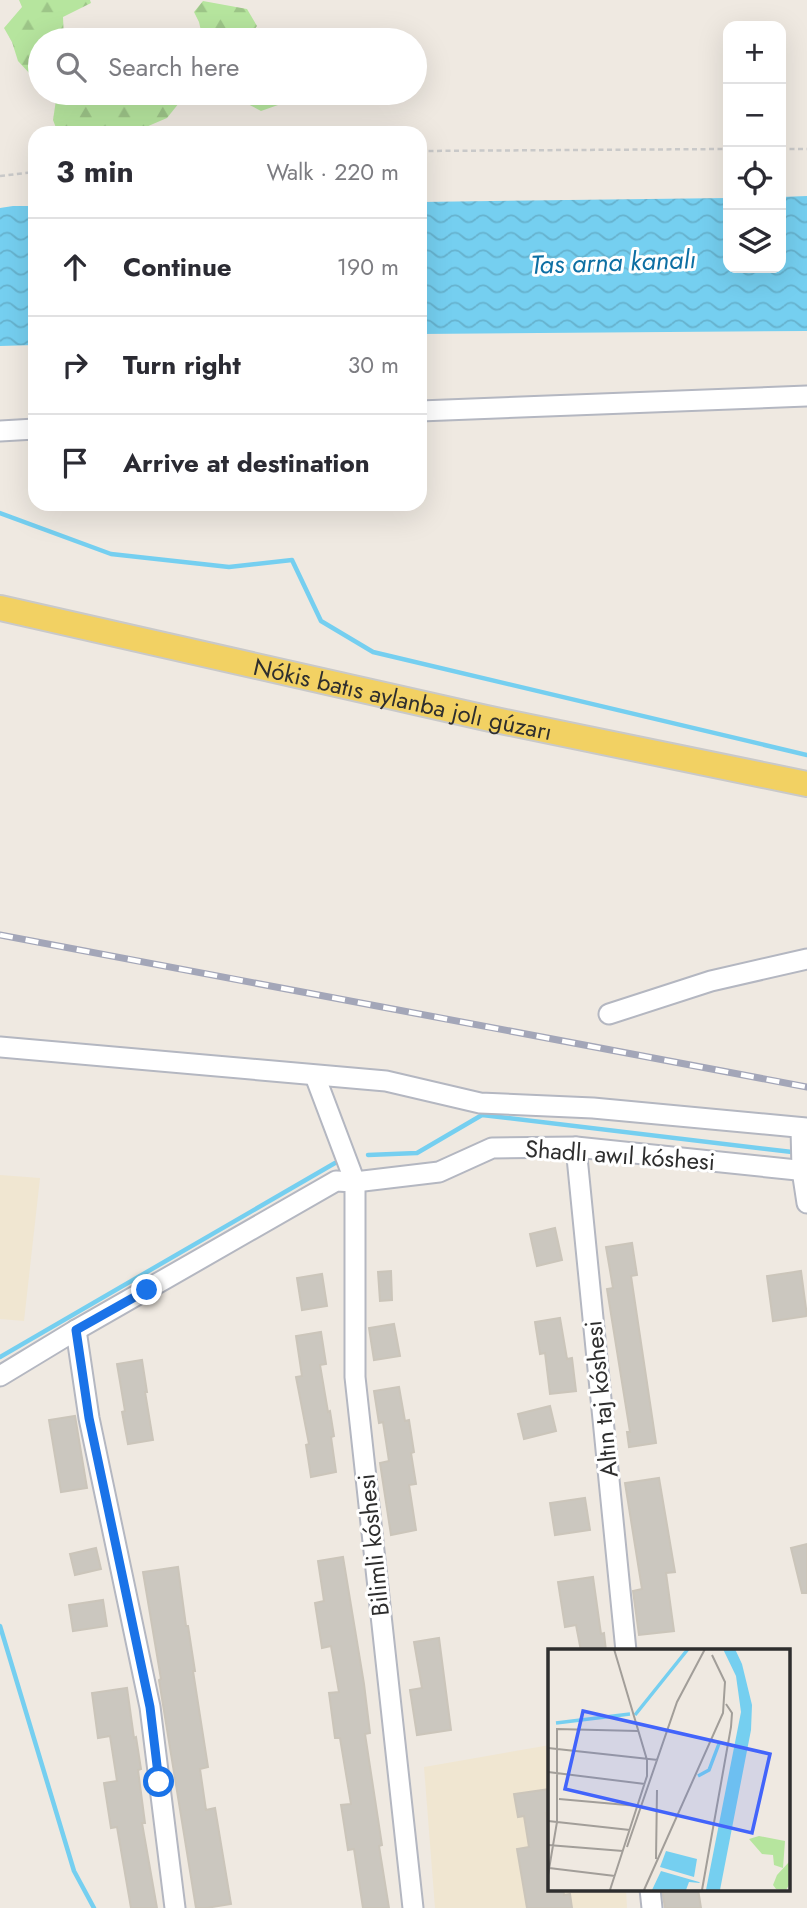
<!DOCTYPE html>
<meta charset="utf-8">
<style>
body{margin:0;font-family:Jost,sans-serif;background:#f7f7f7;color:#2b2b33}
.controls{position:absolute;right:21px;top:21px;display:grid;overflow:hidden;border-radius:14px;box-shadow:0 7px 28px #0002}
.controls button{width:63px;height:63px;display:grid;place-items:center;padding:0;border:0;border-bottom:2px solid #e1e1e2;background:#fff;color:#2b2b33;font:35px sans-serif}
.stop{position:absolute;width:21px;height:21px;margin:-16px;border:5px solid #1a73e8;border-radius:50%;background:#fff}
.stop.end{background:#1a73e8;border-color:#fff;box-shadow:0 2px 7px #0008}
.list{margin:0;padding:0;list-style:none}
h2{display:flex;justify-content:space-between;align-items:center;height:91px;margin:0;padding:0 28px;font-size:30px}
h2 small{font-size:23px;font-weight:400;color:#7c7c81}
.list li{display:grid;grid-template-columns:46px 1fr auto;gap:21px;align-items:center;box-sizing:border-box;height:98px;padding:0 28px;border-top:2px solid #e1e1e2}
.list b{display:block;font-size:26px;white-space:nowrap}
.list em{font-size:23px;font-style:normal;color:#7c7c81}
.icon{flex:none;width:38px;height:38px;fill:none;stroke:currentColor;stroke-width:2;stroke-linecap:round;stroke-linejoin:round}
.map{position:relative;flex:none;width:807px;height:1908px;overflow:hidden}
.search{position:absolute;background:#fff;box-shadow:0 7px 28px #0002;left:28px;top:28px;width:399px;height:77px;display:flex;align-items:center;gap:18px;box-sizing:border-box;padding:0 24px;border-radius:38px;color:#7c7c81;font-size:26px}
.panel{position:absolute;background:#fff;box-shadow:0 7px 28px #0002;left:28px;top:126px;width:399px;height:385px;border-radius:21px}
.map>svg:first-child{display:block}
.education{fill:#f0e6d1}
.forest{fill:url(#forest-firs)}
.water{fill:url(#water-waves)}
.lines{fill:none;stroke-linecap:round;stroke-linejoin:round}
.stream{stroke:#75cff0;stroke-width:4.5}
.building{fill:#cbc7bf;stroke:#cbc5ba;stroke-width:2}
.minor-casing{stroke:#b4b7c1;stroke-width:23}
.major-casing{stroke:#c9c9c9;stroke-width:28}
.path{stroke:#c9c9c9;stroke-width:2.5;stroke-dasharray:5 3.5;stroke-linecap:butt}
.minor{stroke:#fff;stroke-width:19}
.major{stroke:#f2d163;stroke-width:24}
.rail-casing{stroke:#a3a6b8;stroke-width:7}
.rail{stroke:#fff;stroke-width:4.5;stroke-dasharray:13;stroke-linecap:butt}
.route{stroke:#1a73e8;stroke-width:9}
.labels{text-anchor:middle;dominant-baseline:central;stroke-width:6;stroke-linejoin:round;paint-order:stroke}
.street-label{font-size:24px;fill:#2e2e2e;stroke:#fff}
.water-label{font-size:26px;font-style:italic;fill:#0d6fa3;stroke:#fff}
.inset-river{fill:none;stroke:#75cff0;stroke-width:3.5}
.inset-road{fill:none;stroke:#a29e99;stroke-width:2}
.view{fill:#4264fb;fill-opacity:0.15;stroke:#4264fb;stroke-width:3.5}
.inset-edge{fill:none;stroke:#2e2e2e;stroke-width:3.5}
</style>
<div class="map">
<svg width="807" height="1908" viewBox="0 0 807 1908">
<defs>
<pattern id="forest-firs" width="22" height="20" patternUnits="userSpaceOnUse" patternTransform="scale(1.75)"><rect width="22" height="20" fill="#b6e59e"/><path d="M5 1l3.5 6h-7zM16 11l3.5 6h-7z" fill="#9dc588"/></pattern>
<pattern id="water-waves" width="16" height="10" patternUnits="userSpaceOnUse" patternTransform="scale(1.75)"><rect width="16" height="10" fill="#75cff0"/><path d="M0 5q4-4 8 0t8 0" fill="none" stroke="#66b2ce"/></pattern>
</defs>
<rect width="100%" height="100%" fill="#efe9e1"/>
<!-- education -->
<g class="education">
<path d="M 0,1175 L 40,1178 L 24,1321 L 0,1319 Z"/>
<path d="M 550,1745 L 550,1889 L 626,1889 L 627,1908 L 435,1908 L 424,1767 Z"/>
</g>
<!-- forest -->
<g class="forest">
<path d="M 19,0 L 90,0 L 91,3 L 63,17 L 64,40 L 40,40 L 40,91 L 31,75 L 18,61 L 12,42 L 4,28 L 22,7 Z"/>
<path d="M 203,1 L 247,9 L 257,26 L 247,40 L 219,40 L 216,39 L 203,40 L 199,22 L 194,12 Z"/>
<path d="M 44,93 L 193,93 L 183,98 L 167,118 L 132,133 L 58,133 L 53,120 L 56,100 Z"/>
<path d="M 219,93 L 280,93 L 278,105 L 261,111 L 242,101 L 214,105 Z"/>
</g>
<!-- water -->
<g class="water">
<path d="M 807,196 L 807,331 L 420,334 L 420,202 L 728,198 L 728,268 L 781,268 L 781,197 Z"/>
<path d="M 13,206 L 35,206 L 35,345 L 0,346 L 0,208 Z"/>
</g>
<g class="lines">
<!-- stream -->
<g class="stream">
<path d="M 0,513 L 111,554 L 229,567 L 292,560 L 321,621 L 373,652 L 807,755"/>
<path d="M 368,1155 L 417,1153 L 482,1115 L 792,1152"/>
<path d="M 0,1357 L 335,1163"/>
<path d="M 0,1626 L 74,1871 L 94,1908"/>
</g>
</g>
<!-- building -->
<g class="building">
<path d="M 555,1228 L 562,1260 L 537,1266 L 530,1234 Z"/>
<path d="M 632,1243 L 637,1275 L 631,1276 L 656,1443 L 629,1447 L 627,1432 L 630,1432 L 607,1289 L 613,1288 L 606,1247 Z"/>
<path d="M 391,1271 L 392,1300 L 380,1301 L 378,1272 Z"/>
<path d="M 801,1271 L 807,1316 L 773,1321 L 767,1276 Z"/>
<path d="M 322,1274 L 327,1306 L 302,1310 L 297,1278 Z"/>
<path d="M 560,1318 L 567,1359 L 572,1358 L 576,1391 L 550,1394 L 545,1353 L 540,1354 L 535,1322 Z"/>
<path d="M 394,1324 L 400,1356 L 374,1360 L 369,1328 Z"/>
<path d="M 321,1332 L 326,1364 L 320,1365 L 328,1412 L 330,1411 L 334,1436 L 331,1437 L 336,1472 L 311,1477 L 306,1445 L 309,1444 L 296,1377 L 302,1376 L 296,1336 Z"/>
<path d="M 142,1360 L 147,1392 L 145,1392 L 153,1440 L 128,1444 L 122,1412 L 125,1411 L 117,1364 Z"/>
<path d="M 399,1387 L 405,1421 L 409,1420 L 414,1452 L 411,1453 L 416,1484 L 409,1485 L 416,1530 L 391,1535 L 380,1463 L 389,1461 L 383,1422 L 379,1423 L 374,1391 Z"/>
<path d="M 550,1406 L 556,1431 L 524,1439 L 518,1414 Z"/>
<path d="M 75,1416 L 87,1488 L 61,1492 L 49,1420 Z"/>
<path d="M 659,1478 L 675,1572 L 666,1573 L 674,1631 L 639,1635 L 633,1591 L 642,1589 L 625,1483 Z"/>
<path d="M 585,1498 L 590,1530 L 555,1535 L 550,1503 Z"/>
<path d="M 807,1544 L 807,1593 L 802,1593 L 791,1548 Z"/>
<path d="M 96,1548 L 101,1569 L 75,1575 L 70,1554 Z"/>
<path d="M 343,1557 L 364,1684 L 370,1733 L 365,1734 L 382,1845 L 379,1846 L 389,1908 L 363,1908 L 354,1849 L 348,1850 L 341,1805 L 351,1804 L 340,1738 L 335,1738 L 329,1693 L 339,1692 L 331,1646 L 322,1648 L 315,1603 L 324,1601 L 318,1561 Z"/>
<path d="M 178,1567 L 186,1626 L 188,1626 L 195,1671 L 193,1671 L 208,1767 L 200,1769 L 206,1810 L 215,1808 L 231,1904 L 206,1908 L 196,1908 L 159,1680 L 161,1679 L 143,1572 Z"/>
<path d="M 593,1577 L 601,1634 L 604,1633 L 606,1651 L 581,1651 L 576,1625 L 565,1627 L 558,1582 Z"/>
<path d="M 103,1600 L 107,1626 L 73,1631 L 69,1605 Z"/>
<path d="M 439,1638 L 451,1730 L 417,1735 L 410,1690 L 422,1688 L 414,1642 Z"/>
<path d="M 127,1688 L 134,1738 L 136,1737 L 141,1769 L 138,1770 L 145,1823 L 142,1823 L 157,1908 L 131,1908 L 117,1827 L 111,1828 L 104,1783 L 117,1781 L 110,1736 L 98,1738 L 92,1693 Z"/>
<path d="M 550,1789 L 550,1812 L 546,1813 L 550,1835 L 550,1889 L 563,1889 L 564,1895 L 570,1894 L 572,1908 L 527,1908 L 517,1849 L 529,1847 L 524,1816 L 518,1817 L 514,1794 Z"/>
<path d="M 662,1889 L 698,1889 L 701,1908 L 665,1908 Z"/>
</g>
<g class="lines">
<defs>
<g id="minor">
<path d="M 420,411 L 807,396"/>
<path d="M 0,431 L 35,429"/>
<path d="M 609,1014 L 711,981 L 807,959"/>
<path d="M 0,1047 L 386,1081 L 480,1103 L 593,1108 L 807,1128"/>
<path d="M 315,1076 L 355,1182 L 355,1377 L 413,1908"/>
<path d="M 801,1128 L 802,1170 L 807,1203"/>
<path d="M 576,1147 L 626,1651"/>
<path d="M 76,1330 L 89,1418 L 150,1707 L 175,1908"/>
<path d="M 0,1376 L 76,1330 L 336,1181 L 355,1182 L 439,1172 L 492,1148 L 576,1147 L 807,1171"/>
<path d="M 650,1889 L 652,1908"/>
</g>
<g id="major">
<path id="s1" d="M 0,608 L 486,718 L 807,784"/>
</g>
</defs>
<!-- minor casing -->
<use href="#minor" class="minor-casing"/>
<!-- major casing -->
<use href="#major" class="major-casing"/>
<!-- path -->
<g class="path">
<path d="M 781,149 L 807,149"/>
<path d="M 420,151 L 728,149"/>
<path d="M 0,176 L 35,172"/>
</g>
<!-- minor -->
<use href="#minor" class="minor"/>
<!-- major -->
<use href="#major" class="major"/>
<defs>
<path id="rail" d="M 0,935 L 807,1087"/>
</defs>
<!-- rail casing -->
<use href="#rail" class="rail-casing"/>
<!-- rail -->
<use href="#rail" class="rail"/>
</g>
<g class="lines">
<!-- route -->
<path class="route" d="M 147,1290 L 76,1330 L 89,1418 L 150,1707 L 159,1782"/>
</g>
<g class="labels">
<!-- street labels -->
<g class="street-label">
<text stroke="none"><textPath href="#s1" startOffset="413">Nókis batıs aylanba jolı gúzarı</textPath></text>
<text transform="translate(620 1155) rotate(4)">Shadlı awıl kóshesi</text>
<text transform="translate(601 1399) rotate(-96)">Altın taj kóshesi</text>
<text transform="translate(373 1545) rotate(-96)">Bilimli kóshesi</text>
</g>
<!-- water labels -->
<g class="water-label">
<text transform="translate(613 262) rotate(-2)">Tas arna kanalı</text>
</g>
</g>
<!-- overview -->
<g transform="translate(548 1649)">
<rect width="242" height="242" fill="#efe9e1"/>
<path d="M 211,187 L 237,192 L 235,219 L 226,216 L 225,206 L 214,205 L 201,190 ZM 241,213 L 241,236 L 238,241 L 228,240 L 225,236 L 229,226 Z" fill="#b6e59e"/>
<path d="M 175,0 L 187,0 L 194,15 L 204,56 L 203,81 L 172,241 L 158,241 L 193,63 L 188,27 ZM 118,202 L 149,210 L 146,228 L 112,218 ZM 113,222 L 151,233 L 152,234 L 141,233 L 138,241 L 104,241 Z" fill="#75cff0"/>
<path class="inset-river" d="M 87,66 L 140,0M 8,74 L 82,65M 150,127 L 161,121 L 172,92"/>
<path class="inset-road" d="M 0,99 L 110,111M 0,123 L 97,135M 11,150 L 90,157M 0,172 L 82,181M 0,196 L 75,202M 79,198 L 129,53 L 157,0M 108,210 L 109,141M 1,219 L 67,227M 0,226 L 9,173 L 9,80 L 90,82M 62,241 L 99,127 L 99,111 L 66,0M 96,241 L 175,64 L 177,33 L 164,6M 154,241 L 183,78 L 184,64 L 178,55"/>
<path class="view" d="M 35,62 L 222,105 L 204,184 L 17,140 Z"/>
<rect width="242" height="242" class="inset-edge"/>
</g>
</svg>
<div class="controls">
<button>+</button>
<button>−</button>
<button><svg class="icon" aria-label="locate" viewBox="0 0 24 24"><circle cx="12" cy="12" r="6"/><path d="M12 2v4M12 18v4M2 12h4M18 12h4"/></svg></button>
<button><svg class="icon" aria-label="layers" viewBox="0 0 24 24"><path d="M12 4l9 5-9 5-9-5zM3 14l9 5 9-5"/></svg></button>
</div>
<div class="stop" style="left:159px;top:1782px"></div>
<div class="stop end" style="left:147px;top:1290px"></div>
<div class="search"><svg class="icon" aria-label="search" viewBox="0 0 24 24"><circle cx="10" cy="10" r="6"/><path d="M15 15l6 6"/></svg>Search here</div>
<section class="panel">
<h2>3 min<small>Walk · 220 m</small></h2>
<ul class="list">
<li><svg class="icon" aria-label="ahead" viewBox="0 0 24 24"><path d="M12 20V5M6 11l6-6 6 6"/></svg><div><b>Continue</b></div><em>190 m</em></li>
<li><svg class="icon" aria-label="right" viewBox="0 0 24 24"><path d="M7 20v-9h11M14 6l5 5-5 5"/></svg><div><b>Turn right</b></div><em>30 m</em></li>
<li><svg class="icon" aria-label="arrive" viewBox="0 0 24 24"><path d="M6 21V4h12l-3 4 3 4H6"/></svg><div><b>Arrive at destination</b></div></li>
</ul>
</section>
</div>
